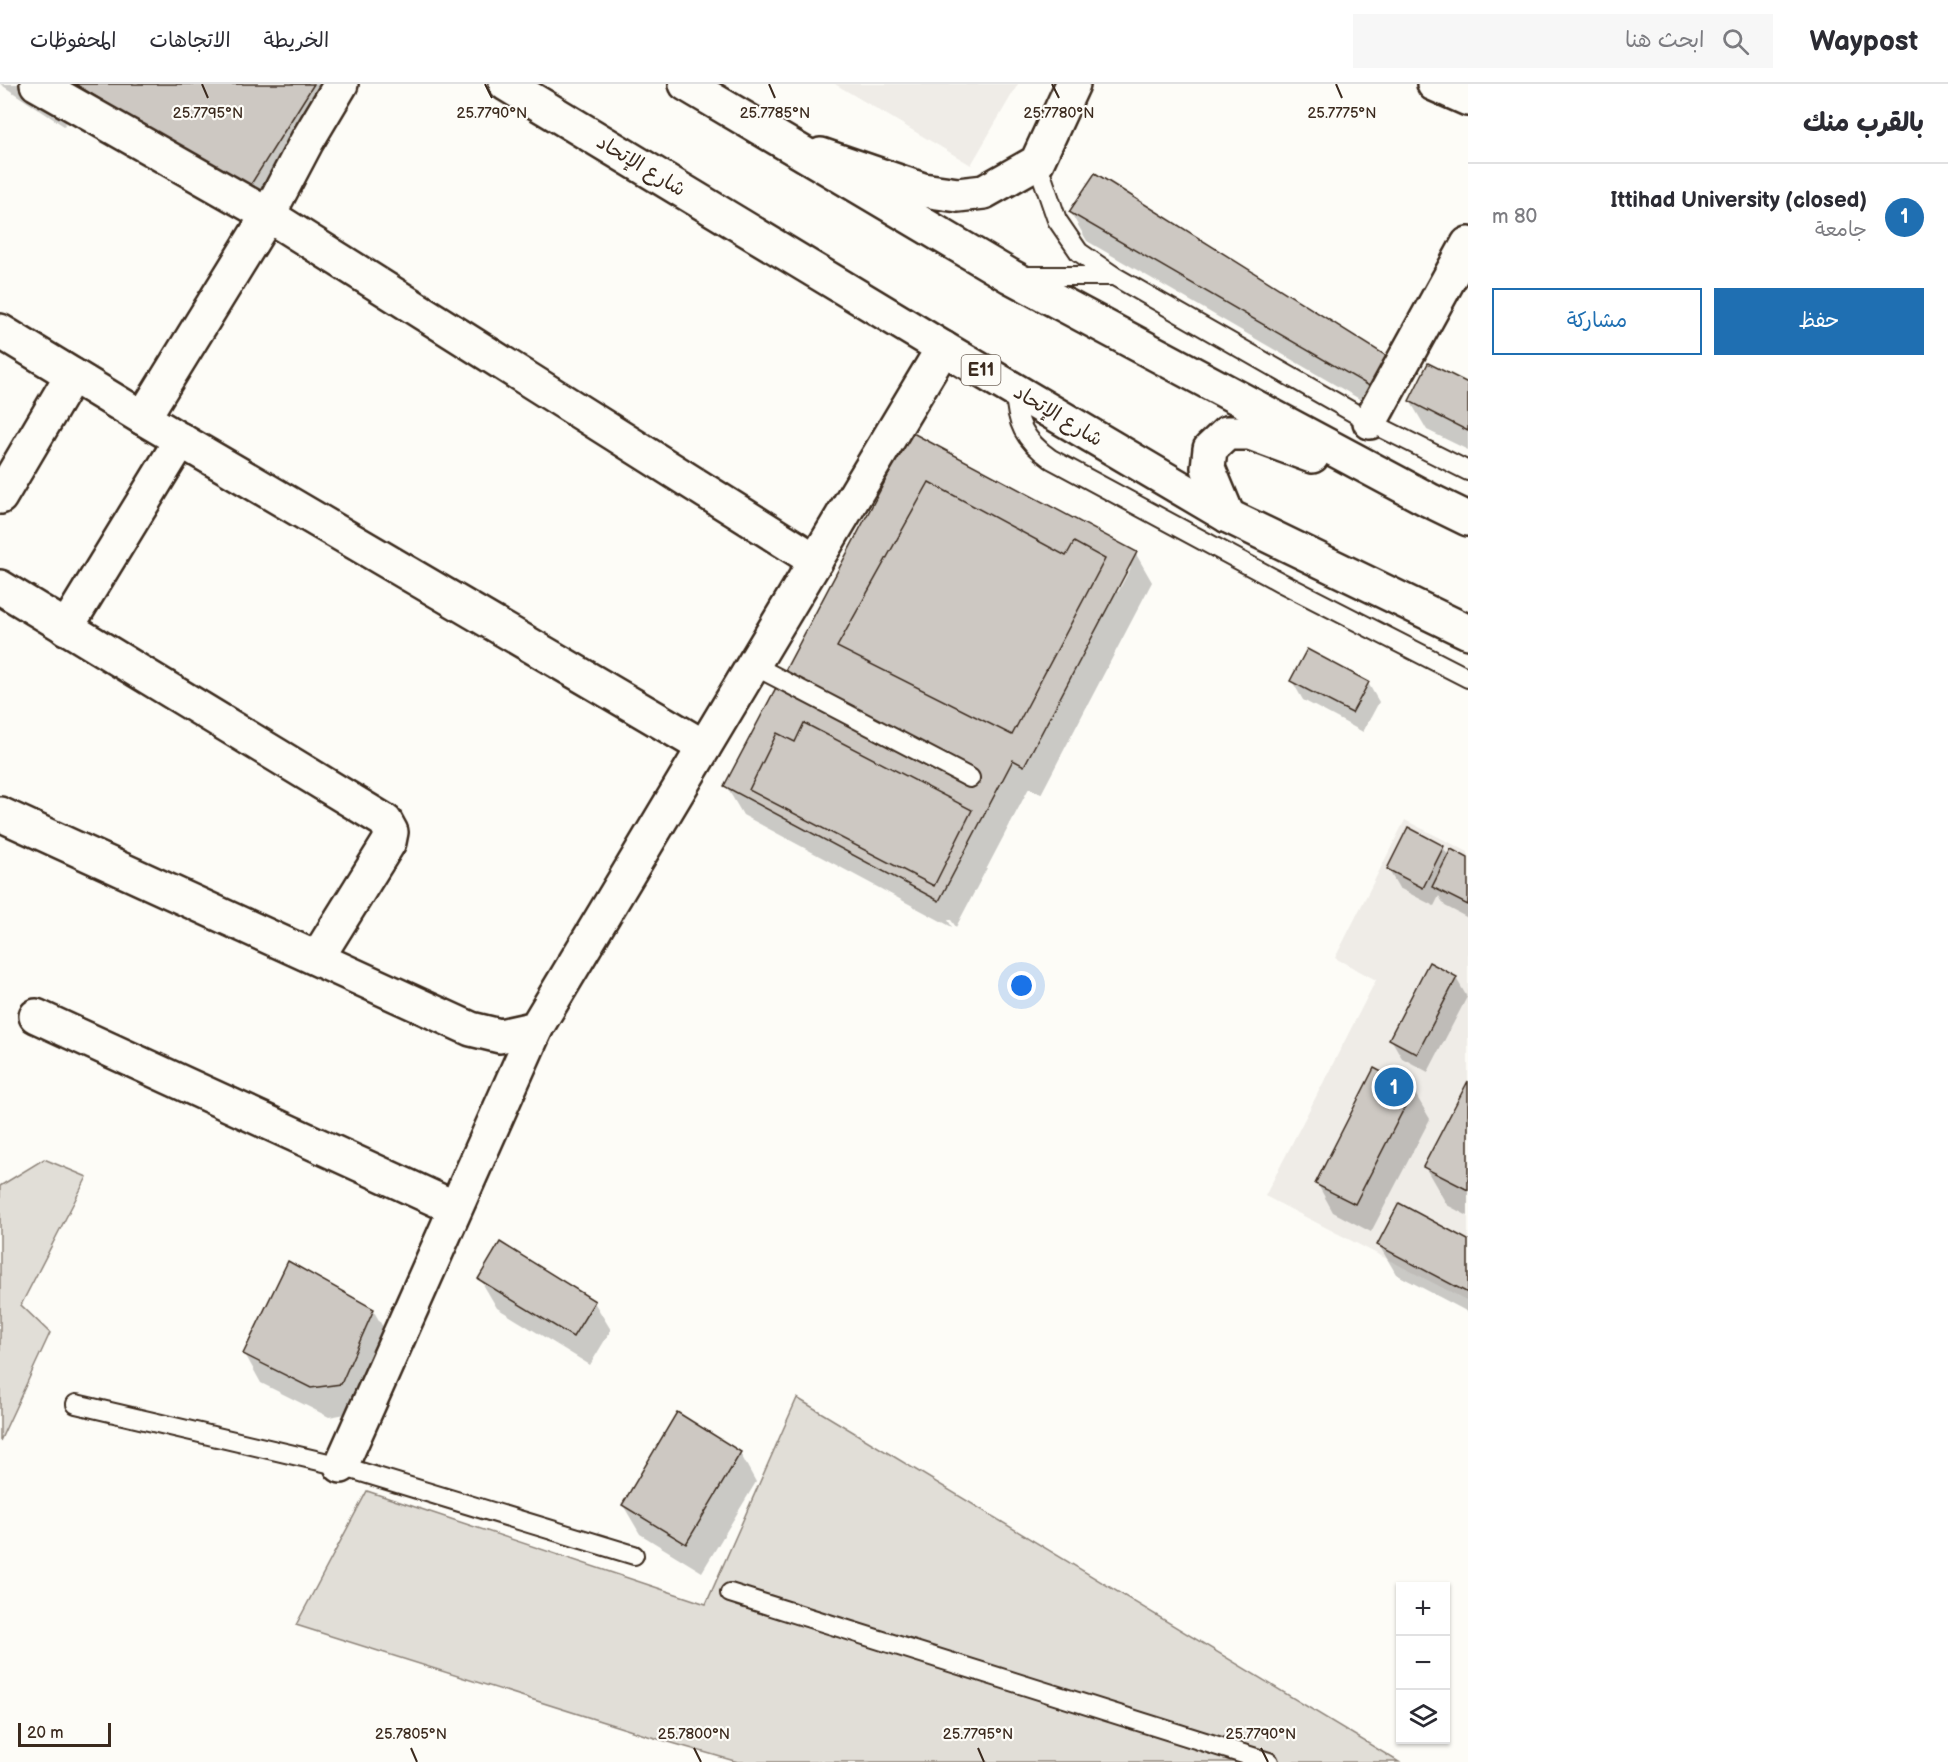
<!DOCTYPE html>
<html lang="ar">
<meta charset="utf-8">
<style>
body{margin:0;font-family:"Balsamiq Sans","Playpen Sans Arabic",sans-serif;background:#f7f7f7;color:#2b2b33;direction:rtl}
.controls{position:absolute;right:18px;bottom:18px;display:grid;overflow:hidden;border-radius:0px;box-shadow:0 2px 4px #0004}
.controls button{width:54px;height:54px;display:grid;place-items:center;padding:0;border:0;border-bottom:2px solid #e1e1e2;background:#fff;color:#2b2b33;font:30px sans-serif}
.scale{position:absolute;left:18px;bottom:15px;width:93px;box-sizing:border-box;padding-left:6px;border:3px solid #3b2a1e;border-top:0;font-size:16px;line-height:21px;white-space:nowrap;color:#3b2a1e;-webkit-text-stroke:4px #fdfcf7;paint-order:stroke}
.you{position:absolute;left:1022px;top:902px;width:21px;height:21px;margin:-15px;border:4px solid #fff;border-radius:50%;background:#1a73e8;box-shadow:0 0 0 9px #1a73e833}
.badge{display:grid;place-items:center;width:39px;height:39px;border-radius:50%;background:#1f6fb2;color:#fff;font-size:20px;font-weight:700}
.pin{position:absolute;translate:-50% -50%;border:3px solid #fff;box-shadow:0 2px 6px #0006}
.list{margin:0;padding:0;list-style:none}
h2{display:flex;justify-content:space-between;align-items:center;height:78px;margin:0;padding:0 24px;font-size:26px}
h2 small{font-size:20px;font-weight:400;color:#7c7c81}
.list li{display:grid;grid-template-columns:39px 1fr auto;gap:18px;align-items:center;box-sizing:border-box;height:108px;padding:0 24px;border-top:2px solid #e1e1e2}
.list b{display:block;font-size:22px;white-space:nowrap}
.list p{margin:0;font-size:20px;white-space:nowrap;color:#7c7c81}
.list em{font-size:20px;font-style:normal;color:#7c7c81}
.actions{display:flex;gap:12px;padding:18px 24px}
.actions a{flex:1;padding:14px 0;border:2px solid #1f6fb2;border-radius:0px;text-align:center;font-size:21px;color:#1f6fb2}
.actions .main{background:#1f6fb2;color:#fff}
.icon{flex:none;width:33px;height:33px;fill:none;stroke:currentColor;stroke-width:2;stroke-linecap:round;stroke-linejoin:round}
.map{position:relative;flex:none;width:1468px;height:1678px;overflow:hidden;direction:ltr}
header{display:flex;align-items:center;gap:36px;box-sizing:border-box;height:84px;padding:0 30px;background:#fff;border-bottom:2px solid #e1e1e2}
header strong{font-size:28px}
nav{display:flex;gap:33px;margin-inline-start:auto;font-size:21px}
.search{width:420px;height:54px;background:#f7f7f7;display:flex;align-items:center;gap:15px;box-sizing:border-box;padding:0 21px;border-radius:0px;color:#7c7c81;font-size:22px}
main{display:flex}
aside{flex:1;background:#fff}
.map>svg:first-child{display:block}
.built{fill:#efece7}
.green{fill:#e1ded7;stroke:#8e847a;stroke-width:1.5}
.shadow{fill:#0003;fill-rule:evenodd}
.building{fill:#cdc8c2;stroke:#3b2a1e;stroke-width:1.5}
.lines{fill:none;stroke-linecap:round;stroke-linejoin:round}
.lane-casing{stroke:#3b2a1e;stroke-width:22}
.street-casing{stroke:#3b2a1e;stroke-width:38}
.secondary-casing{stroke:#3b2a1e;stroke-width:38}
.primary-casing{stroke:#3b2a1e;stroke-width:38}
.lane{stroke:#fdfcf7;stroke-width:18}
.street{stroke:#fdfcf7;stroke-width:33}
.secondary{stroke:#fdfcf7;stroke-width:33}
.primary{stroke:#fdfcf7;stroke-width:33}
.ticks{fill:none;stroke:#3b2a1e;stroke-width:2}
.labels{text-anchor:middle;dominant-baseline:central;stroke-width:4.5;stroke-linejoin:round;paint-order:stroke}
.shield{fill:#fdfcf7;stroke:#75695f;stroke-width:1.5}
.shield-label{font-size:18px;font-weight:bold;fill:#3b2a1e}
.street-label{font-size:20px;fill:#3b2a1e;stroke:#fdfcf7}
.ticks-label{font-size:15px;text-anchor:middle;fill:#3b2a1e;stroke:#fdfcf7;stroke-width:4.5;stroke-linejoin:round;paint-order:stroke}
</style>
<header>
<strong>Waypost</strong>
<div class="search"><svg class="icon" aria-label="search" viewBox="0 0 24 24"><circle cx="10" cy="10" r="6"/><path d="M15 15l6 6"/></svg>ابحث هنا</div>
<nav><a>الخريطة</a><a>الاتجاهات</a><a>المحفوظات</a></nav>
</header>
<main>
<aside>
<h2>بالقرب منك<small></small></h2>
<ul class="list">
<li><span class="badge">1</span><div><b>Ittihad University (closed)</b><p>جامعة</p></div><em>80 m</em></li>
</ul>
<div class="actions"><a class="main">حفظ</a><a>مشاركة</a></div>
</aside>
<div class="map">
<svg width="1468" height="1678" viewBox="0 0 1468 1678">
<rect width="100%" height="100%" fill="#fdfcf7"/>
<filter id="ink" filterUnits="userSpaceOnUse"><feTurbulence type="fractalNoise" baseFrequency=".0167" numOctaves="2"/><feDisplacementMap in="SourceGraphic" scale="12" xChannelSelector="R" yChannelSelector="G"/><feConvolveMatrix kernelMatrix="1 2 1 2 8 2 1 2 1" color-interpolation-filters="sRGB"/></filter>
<g filter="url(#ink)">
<!-- built -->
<g class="built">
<path d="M 835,0 L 1018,0 L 971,81 Z"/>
<path d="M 1405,736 L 1468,768 L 1468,1217 L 1265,1112 L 1376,896 L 1335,874 Z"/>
</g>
<!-- green -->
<g class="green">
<path d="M 44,1075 L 87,1093 L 21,1221 L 50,1249 L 0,1357 L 0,1102 Z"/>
<path d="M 797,1314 L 1399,1678 L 738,1678 L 648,1652 L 296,1541 L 367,1407 L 706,1520 Z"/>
</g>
<!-- shadow -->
<g class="shadow">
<path d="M 0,0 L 339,0 L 264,133 L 77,19 L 64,42 Z"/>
<path d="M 1071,129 L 1391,277 L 1408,306 L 1394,335 L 1087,157 Z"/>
<path d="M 1429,281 L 1468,301 L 1468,366 L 1427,346 L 1410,317 Z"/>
<path d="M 1136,470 L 1152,498 L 1041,710 L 1029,704 L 956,843 L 951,836 L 948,836 L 952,843 L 743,731 L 726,702 ZM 1127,483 L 1131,483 L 1118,508 L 1115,506 Z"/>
<path d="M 1292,597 L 1368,599 L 1379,618 L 1363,648 L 1303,616 Z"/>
<path d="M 1443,763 L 1449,773 L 1452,768 L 1468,776 L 1468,834 L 1445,822 L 1439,812 L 1434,822 L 1399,804 L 1388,785 Z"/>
<path d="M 1456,894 L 1467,913 L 1428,988 L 1402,974 L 1391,955 Z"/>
<path d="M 1468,1000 L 1468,1132 L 1447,1121 L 1425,1083 Z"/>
<path d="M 1413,1006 L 1430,1035 L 1371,1148 L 1333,1128 L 1317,1099 Z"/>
<path d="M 1400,1121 L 1468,1157 L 1468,1228 L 1396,1190 L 1379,1161 Z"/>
<path d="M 480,1195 L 594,1218 L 611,1246 L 590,1281 L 497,1224 Z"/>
<path d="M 373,1226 L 390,1255 L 357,1328 L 329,1333 L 261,1299 L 245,1270 Z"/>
<path d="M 740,1369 L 756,1398 L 702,1488 L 640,1450 L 623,1421 Z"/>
</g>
<!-- building -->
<g class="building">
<path d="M 75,0 L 314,0 L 248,105 Z"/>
<path d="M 1095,89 L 1393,276 L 1378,307 L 1069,128 Z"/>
<path d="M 1428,279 L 1468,299 L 1468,347 L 1409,317 Z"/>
<path d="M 911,348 L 1137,468 L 1024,682 L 1013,676 L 939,817 L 724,702 Z"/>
<path d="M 929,398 L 1066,472 L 1074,458 L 1105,475 L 1012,651 L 837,563 Z"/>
<path d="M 1307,565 L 1369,598 L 1352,629 L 1290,597 Z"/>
<path d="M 804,639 L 972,726 L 934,802 L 749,706 L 777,649 L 795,658 Z"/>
<path d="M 1408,743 L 1444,762 L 1423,804 L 1387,785 Z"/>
<path d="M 1451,765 L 1468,774 L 1468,821 L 1432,803 Z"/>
<path d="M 1429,878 L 1457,893 L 1417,970 L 1389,955 Z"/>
<path d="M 1374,984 L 1414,1005 L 1355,1120 L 1315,1100 Z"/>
<path d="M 1468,997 L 1468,1106 L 1423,1083 Z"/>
<path d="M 1399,1119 L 1468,1156 L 1468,1209 L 1377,1161 Z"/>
<path d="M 500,1158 L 595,1217 L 573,1253 L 478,1195 Z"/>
<path d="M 288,1177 L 374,1225 L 341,1300 L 311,1304 L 243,1270 Z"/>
<path d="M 677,1328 L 741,1368 L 686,1460 L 622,1421 Z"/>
</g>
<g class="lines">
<defs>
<g id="lane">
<path d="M 1037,78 L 1057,136 L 1079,168 L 1114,192 L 1370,338 L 1468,387"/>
<path d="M 1020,192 L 1114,192"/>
<path d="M 1015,306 C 1016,339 1024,356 1051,375 L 1280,498 L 1468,594"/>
<path d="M 753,581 L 970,694"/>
<path d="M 76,1320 L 341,1382 L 634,1471"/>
<path d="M 730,1509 L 1269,1678"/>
</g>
<g id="street">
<path d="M 37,0 L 268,131 L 816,477"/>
<path d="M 1434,0 L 1468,15"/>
<path d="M 821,71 L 923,106 L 958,111 L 984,108 L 1037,78 L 1073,0"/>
<path d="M 0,247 L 143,334 L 704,663"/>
<path d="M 143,334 L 268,131 L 307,57 L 341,0"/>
<path d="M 1370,338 L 1468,160"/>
<path d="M 0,413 L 72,291"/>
<path d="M 0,503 L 385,737 L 391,748 L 389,758 L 317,874"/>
<path d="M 66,544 L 181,356"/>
<path d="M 36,932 L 455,1124"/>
<path d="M 341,1382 L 536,944"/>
</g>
<path id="secondary" d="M 0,730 L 471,945 L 500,952 L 536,944 L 943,264"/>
<g id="primary">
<path d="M 506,0 L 943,264 L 1228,432 L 1468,548"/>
<path d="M 686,0 L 1010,192 L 1429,416 L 1468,435"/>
<path d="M 1228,432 L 1208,384 L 1210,365 L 1227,349 L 1250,349 L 1312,372"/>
</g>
</defs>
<!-- lane casing -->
<use href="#lane" class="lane-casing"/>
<!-- street casing -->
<use href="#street" class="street-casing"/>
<!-- secondary casing -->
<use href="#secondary" class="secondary-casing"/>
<!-- primary casing -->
<use href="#primary" class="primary-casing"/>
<!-- lane -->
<use href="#lane" class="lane"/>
<!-- street -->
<use href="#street" class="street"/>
<!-- secondary -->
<use href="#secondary" class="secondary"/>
<!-- primary -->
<use href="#primary" class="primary"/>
</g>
</g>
<!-- ticks -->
<path class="ticks" d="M 202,0 L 208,14M 485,0 L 492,14M 769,0 L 775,14M 1052,0 L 1059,14M 1336,0 L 1342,14M 411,1664 L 417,1678M 694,1664 L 701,1678M 978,1664 L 984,1678M 1261,1664 L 1268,1678"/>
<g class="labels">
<!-- shield labels -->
<rect class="shield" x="961.5" y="271" width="39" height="30" rx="4.5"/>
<g class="shield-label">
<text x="981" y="286">E11</text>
</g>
<!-- street labels -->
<g class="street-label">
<text transform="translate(641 82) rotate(31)">شارع الإتحاد</text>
<text transform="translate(1058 332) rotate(31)">شارع الإتحاد</text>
</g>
</g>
<g class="ticks-label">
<text x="1342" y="34">25.7775°N</text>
<text x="208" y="34">25.7795°N</text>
<text x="492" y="34">25.7790°N</text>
<text x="775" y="34">25.7785°N</text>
<text x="1059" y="34">25.7780°N</text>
<text x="411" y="1655">25.7805°N</text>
<text x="694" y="1655">25.7800°N</text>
<text x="978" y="1655">25.7795°N</text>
<text x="1261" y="1655">25.7790°N</text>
</g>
</svg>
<div class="controls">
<button>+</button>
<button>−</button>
<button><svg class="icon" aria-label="layers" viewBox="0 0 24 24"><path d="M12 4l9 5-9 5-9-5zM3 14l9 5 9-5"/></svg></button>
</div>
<div class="scale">20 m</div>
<div class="you"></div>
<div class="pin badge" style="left:1394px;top:1003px">1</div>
</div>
</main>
